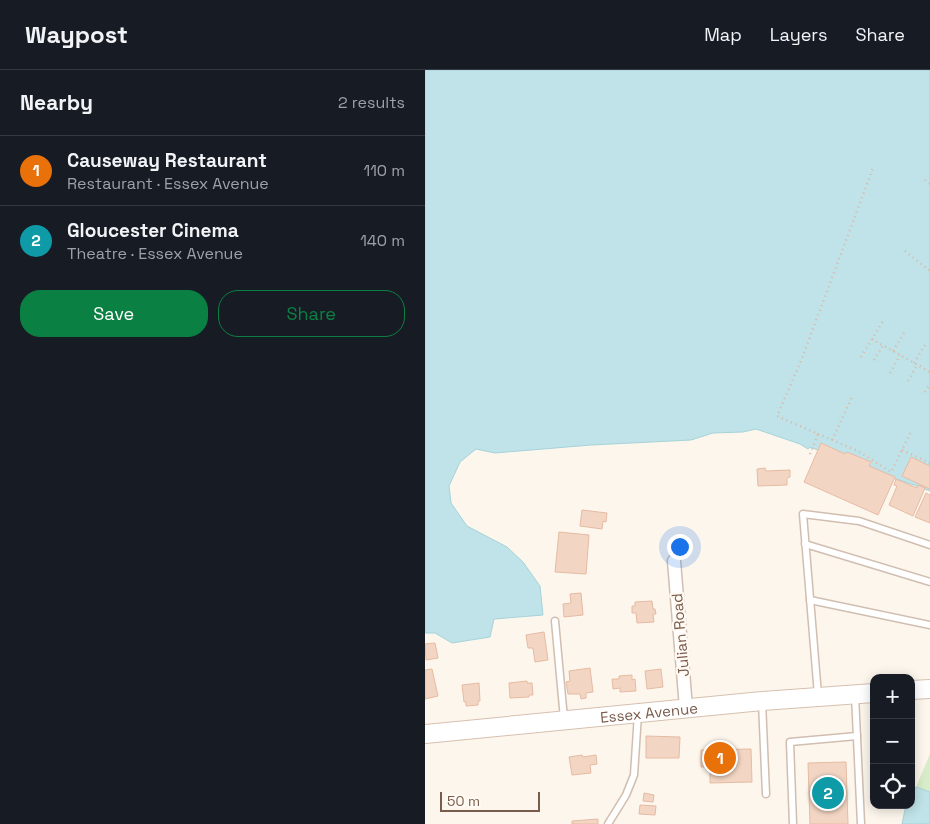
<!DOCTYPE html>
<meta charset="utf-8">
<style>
body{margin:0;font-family:"Space Grotesk",sans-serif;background:#242831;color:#f1f3f6}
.controls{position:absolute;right:15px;bottom:15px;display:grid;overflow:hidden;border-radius:10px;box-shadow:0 2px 12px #0003}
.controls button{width:45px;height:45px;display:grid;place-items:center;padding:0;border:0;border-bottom:1px solid #363941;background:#171b24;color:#f1f3f6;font:25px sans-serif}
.scale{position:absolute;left:15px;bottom:12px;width:100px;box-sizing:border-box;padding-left:5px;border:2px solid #7a5c4d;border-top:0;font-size:14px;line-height:18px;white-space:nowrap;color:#7a5c4d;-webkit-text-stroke:4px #fffaf3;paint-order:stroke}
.you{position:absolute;left:254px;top:476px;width:18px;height:18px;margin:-12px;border:4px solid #fff;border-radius:50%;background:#1a73e8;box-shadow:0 0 0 8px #1a73e833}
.badge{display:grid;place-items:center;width:32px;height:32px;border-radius:50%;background:#0b8043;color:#fff;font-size:16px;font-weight:700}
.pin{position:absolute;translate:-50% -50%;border:2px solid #fff;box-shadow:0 1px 5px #0006}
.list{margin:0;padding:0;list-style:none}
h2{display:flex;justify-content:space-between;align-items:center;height:65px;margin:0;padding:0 20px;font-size:21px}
h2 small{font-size:16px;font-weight:400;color:#9ea1a6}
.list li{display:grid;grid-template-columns:32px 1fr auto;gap:15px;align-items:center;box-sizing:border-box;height:70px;padding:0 20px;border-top:1px solid #363941}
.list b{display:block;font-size:19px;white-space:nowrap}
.list p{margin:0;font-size:16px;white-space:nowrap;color:#9ea1a6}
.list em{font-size:16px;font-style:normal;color:#9ea1a6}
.actions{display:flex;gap:10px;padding:15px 20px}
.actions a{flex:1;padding:11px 0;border:1px solid #0b8043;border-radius:20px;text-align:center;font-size:18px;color:#0b8043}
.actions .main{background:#0b8043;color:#fff}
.icon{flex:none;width:28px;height:28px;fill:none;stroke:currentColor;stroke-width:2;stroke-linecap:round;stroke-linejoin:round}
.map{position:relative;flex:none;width:505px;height:754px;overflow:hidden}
header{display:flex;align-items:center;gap:30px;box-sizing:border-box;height:70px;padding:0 25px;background:#171b24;border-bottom:1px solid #363941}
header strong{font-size:24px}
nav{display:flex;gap:28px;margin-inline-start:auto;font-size:18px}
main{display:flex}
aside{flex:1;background:#171b24}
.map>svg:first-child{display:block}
.green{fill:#d8ecc9}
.water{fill:#bfe3e8;stroke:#a5d3da}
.building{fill:#f3d5c3;stroke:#e6bba3}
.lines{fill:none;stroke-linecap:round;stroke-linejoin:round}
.lane-casing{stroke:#d1beb0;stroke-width:9}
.street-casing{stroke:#d1beb0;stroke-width:15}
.secondary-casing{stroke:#d6c0b0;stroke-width:20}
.path{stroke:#d9b8a5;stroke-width:2.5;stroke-dasharray:1 4;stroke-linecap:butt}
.lane{stroke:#fff;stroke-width:6}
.street{stroke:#fff;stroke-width:12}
.secondary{stroke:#fff;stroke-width:18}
.labels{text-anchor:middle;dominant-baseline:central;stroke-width:4.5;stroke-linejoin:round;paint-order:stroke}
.street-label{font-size:15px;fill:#7a5c4d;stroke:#fffaf3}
</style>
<header>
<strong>Waypost</strong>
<nav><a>Map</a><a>Layers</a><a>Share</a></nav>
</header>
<main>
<aside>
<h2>Nearby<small>2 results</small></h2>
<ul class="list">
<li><span class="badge" style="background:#e8710a">1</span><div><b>Causeway Restaurant</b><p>Restaurant · Essex Avenue</p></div><em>110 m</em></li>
<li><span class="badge" style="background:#0f9aa8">2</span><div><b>Gloucester Cinema</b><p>Theatre · Essex Avenue</p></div><em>140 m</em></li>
</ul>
<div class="actions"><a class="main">Save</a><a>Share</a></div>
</aside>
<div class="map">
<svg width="505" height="754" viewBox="0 0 505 754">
<rect width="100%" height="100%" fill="#fdf6ec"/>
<!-- green -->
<path class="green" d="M 505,684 L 505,722 L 491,717 Z"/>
<!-- water -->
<g class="water">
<path d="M 0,0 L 505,0 L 505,421 L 478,411 L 413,393 L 414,388 L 385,377 L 383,379 L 375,374 L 331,359 L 318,362 L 288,363 L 266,370 L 166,375 L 70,383 L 51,379 L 35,392 L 24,416 L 26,433 L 42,456 L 82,477 L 98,492 L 115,516 L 118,545 L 69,549 L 65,567 L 27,573 L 10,563 L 0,563 Z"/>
<path d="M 491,717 L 505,722 L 505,754 L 477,754 L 481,735 L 486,735 L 486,724 Z"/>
</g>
<!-- building -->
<g class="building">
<path d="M 396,373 L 420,384 L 422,382 L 446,392 L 444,396 L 470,407 L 453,445 L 379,412 Z"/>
<path d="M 486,387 L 505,396 L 505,419 L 477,406 Z"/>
<path d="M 340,398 L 341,401 L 365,400 L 365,407 L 362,408 L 362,415 L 333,416 L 332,399 Z"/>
<path d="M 471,409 L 492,418 L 493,415 L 500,418 L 488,446 L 464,435 L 472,416 L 469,415 Z"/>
<path d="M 501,423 L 505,425 L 505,453 L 490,447 Z"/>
<path d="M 157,440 L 182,443 L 181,452 L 178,451 L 177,459 L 155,456 Z"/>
<path d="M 134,462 L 164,465 L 161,504 L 130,502 Z"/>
<path d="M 156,523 L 158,545 L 139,547 L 138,534 L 146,533 L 145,524 Z"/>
<path d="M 227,531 L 228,539 L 230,539 L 231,544 L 228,544 L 229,552 L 212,553 L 211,543 L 207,543 L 207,536 L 210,536 L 210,532 Z"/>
<path d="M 119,562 L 123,590 L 110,592 L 108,578 L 103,578 L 101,565 Z"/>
<path d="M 10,573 L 13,588 L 1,590 L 0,574 Z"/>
<path d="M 165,598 L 168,622 L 161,623 L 161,628 L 156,629 L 155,624 L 143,624 L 141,612 L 145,611 L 144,601 Z"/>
<path d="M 7,599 L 13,626 L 0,629 L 0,600 Z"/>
<path d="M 236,599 L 238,617 L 222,619 L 220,601 Z"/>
<path d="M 207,605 L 207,610 L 210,609 L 211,621 L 195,622 L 195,618 L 188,619 L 187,609 L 194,609 L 194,606 Z"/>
<path d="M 102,611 L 102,613 L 107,613 L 108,625 L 104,625 L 104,627 L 85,628 L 84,613 Z"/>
<path d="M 54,613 L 55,631 L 53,631 L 53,635 L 41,636 L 41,632 L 39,632 L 37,615 Z"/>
<path d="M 221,666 L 255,667 L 254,688 L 221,688 Z"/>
<path d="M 326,679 L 327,712 L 285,713 L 285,697 L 276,697 L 276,680 Z"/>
<path d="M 157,685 L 158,687 L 171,685 L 172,694 L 165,695 L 166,703 L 147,705 L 144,687 Z"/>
<path d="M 421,692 L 423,754 L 385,754 L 383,693 Z"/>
<path d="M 219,723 L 229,725 L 228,732 L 218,731 Z"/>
<path d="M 215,735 L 231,736 L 230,745 L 214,744 Z"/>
<path d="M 173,749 L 173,754 L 147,754 L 147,751 Z"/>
</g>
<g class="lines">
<defs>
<g id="lane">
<path d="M 380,474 L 505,512"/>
<path d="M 385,530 L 505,555"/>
<path d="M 130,551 L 139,649"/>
<path d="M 393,625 L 378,444 L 434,451 L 505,475"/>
<path d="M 430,625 L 436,754"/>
<path d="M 337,632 L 341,724"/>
<path d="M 183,754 L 201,725 L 209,705 L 213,644"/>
<path d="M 368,754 L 365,672 L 432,666"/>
</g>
<path id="street" d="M 249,491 L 261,638"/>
<g id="secondary">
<path d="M 486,620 L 505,619"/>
<path id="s1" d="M 0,664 L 337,631 L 449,623"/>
</g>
</defs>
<!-- lane casing -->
<use href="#lane" class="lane-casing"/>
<!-- street casing -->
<use href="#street" class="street-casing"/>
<!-- secondary casing -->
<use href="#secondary" class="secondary-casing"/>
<!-- path -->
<g class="path">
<path d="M 500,110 L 505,114"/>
<path d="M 480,181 L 505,201"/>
<path d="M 447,269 L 505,302"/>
<path d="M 468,281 L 479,263"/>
<path d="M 436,287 L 458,251"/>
<path d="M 449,290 L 458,275"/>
<path d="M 489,293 L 500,275"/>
<path d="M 465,303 L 475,285"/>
<path d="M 483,311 L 492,295"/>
<path d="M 500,322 L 505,314"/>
<path d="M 393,364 L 433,381 L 466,402 L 486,362"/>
<path d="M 407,370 L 428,325"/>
<path d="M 477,380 L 505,393"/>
<path d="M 385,384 L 393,364 L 352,346 L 376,291 L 448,98"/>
</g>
<!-- lane -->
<use href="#lane" class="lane"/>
<!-- street -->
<use href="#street" class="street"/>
<!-- secondary -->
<use href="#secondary" class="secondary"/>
</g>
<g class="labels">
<!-- street labels -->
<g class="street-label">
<text transform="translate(255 565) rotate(-95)">Julian Road</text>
<text stroke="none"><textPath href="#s1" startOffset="225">Essex Avenue</textPath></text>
</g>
</g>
</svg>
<div class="controls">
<button>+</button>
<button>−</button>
<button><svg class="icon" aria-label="locate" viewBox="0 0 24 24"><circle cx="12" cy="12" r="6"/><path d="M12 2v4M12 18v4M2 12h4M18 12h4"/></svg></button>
</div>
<div class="scale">50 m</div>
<div class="you"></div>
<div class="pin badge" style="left:295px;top:688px;background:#e8710a">1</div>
<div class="pin badge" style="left:403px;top:723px;background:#0f9aa8">2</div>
</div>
</main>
